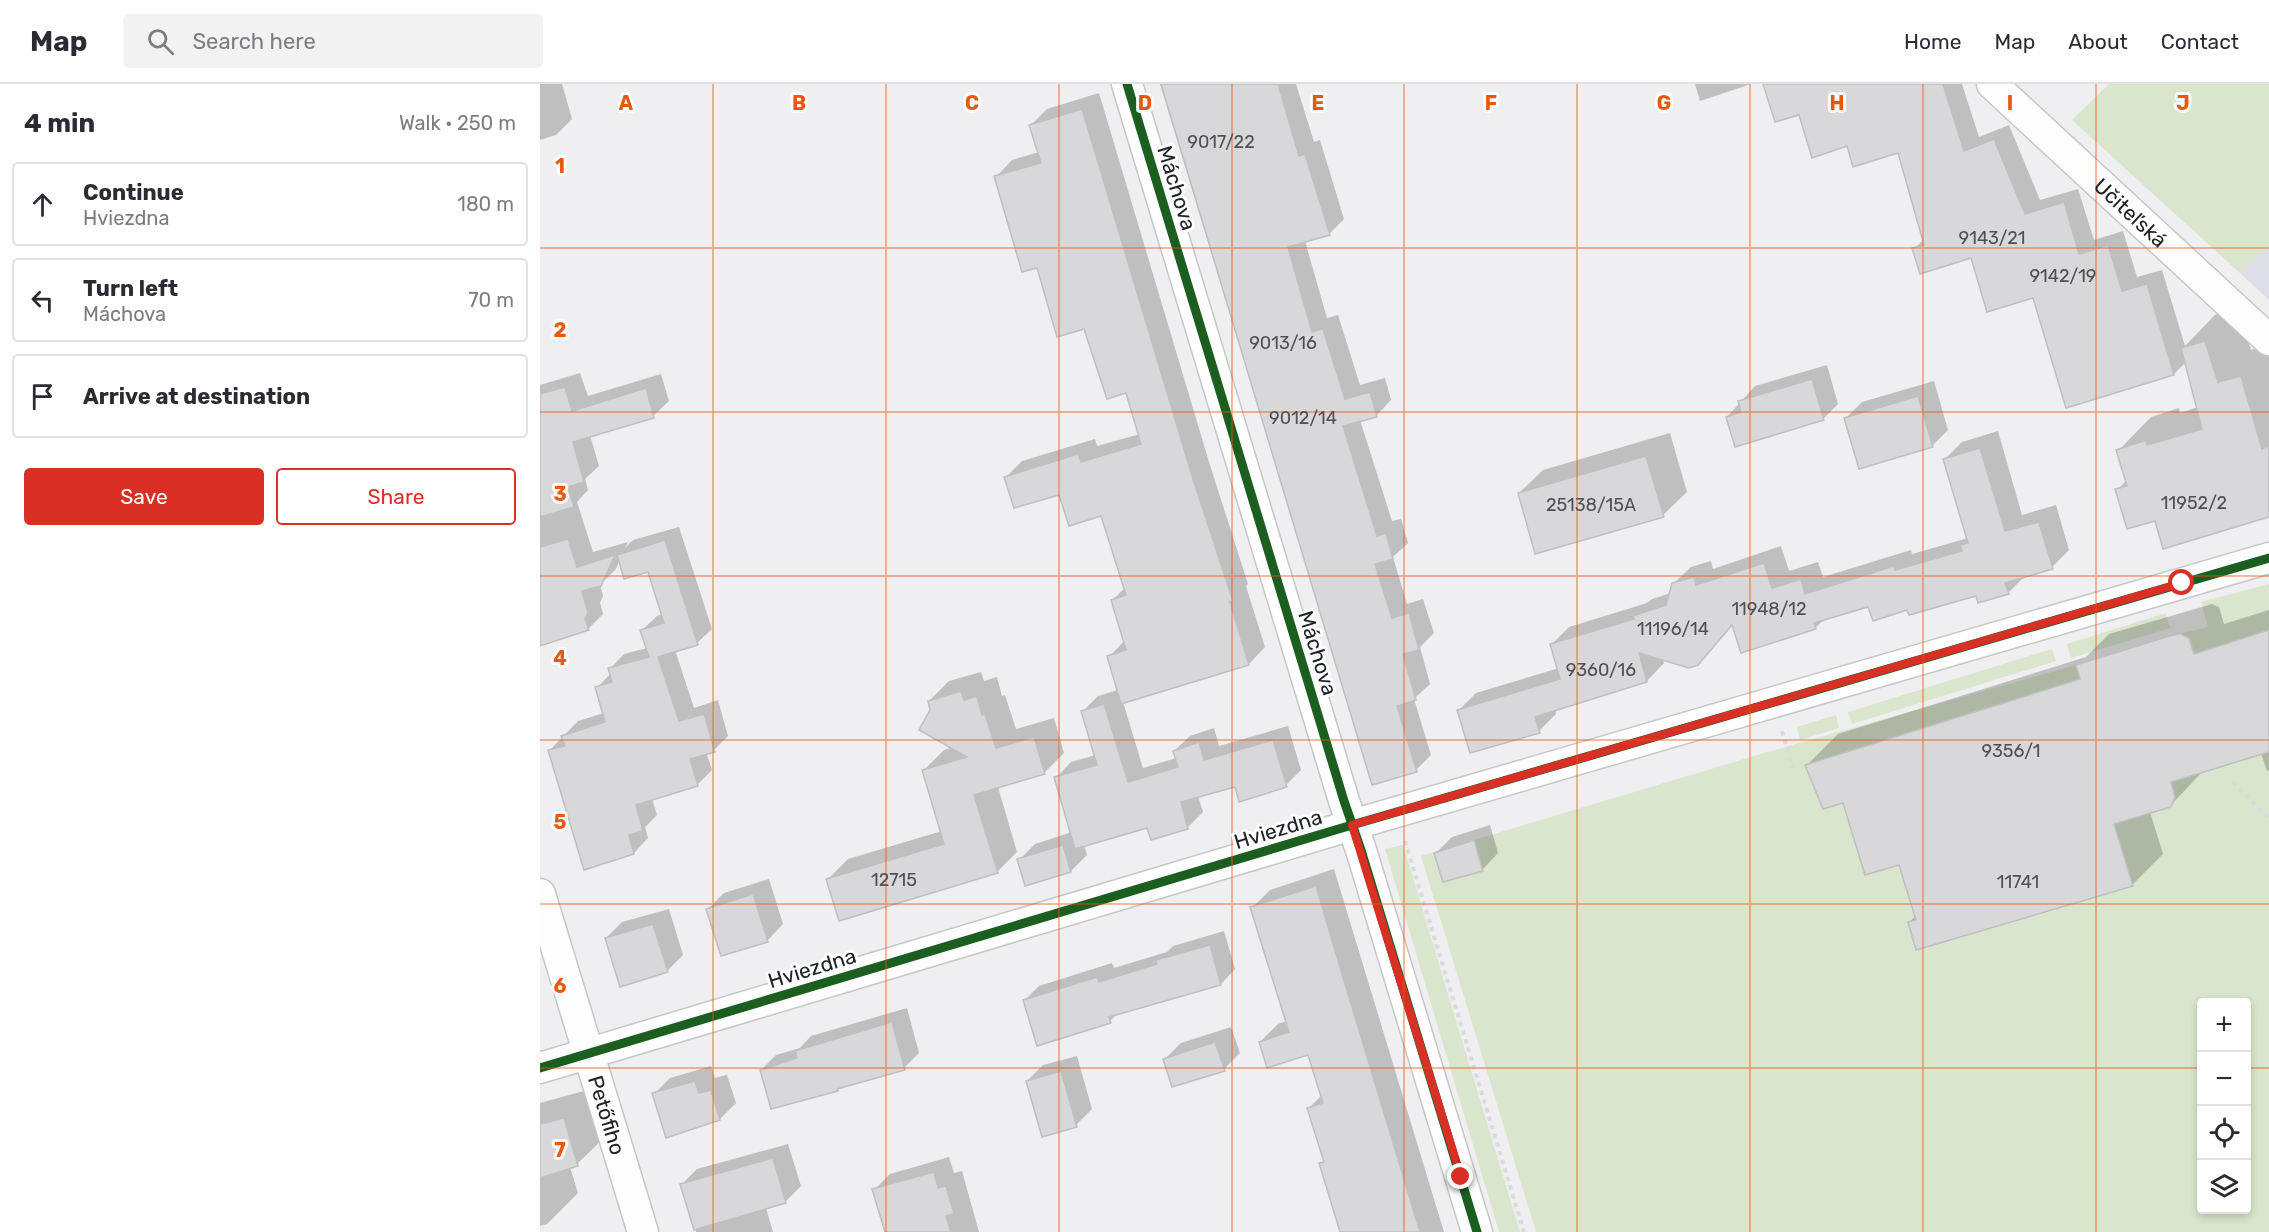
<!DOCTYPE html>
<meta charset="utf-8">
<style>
body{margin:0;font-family:Rubik,sans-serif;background:#f2f2f3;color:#2b2b33}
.controls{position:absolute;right:18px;bottom:18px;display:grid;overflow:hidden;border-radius:6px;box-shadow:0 3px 9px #0003}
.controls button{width:54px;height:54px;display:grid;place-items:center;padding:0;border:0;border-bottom:2px solid #e1e1e2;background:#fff;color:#2b2b33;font:30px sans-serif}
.stop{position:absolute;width:18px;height:18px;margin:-14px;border:4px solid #d93025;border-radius:50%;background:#fff}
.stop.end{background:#d93025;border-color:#fff;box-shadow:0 2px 6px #0008}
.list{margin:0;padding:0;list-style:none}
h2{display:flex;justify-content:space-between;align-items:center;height:78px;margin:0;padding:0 24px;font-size:26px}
h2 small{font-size:20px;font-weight:400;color:#7c7c81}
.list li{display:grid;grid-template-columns:39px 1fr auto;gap:18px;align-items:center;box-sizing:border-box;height:84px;margin:0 12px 12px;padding:0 12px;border:2px solid #e1e1e2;border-radius:6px}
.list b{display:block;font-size:22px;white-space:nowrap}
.list p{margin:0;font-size:20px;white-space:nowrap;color:#7c7c81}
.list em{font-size:20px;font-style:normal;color:#7c7c81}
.actions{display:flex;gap:12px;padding:18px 24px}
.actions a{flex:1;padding:14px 0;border:2px solid #d93025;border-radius:6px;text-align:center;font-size:21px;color:#d93025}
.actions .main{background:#d93025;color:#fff}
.icon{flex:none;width:33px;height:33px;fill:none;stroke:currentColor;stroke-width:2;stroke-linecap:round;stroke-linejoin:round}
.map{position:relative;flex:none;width:1729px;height:1148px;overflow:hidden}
header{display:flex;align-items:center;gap:36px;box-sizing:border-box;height:84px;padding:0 30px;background:#fff;border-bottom:2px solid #e1e1e2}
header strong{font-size:28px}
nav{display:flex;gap:33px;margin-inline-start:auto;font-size:21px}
.search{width:420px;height:54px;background:#f2f2f3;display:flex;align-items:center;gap:15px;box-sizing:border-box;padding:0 21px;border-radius:6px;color:#7c7c81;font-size:22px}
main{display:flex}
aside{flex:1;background:#fff}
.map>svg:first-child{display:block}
.built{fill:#dedfe6}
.green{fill:#d9e5cc;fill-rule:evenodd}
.shadow{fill:#0003}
.building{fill:#d8d7d9;stroke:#bfbec0;stroke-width:1.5}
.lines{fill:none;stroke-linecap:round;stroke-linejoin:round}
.street-casing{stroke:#c6c7c8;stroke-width:33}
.path{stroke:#dbdbdd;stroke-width:4;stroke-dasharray:4.5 4.5;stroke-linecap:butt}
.street{stroke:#fdfdfd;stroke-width:30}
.cycleway-casing{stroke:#fbfcff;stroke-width:13}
.cycleway{stroke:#1b5e20;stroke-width:9}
.route{stroke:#d93025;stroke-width:8}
.grid{fill:none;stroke:#e8590c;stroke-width:1.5;stroke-opacity:0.55}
.labels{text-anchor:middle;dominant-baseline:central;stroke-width:6;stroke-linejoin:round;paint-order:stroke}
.number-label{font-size:18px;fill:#505052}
.street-label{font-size:21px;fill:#222223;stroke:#fbfcff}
.grid-label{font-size:20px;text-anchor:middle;font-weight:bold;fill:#e8590c;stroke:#fbfcff;stroke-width:6;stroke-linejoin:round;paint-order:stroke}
</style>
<header>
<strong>Map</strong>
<div class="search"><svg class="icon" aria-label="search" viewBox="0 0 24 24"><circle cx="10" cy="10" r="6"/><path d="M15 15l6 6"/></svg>Search here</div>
<nav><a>Home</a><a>Map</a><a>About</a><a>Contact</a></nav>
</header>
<main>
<aside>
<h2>4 min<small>Walk · 250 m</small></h2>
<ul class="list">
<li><svg class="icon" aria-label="ahead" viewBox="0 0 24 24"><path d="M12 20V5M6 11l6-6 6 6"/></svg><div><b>Continue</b><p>Hviezdna</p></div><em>180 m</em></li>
<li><svg class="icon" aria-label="left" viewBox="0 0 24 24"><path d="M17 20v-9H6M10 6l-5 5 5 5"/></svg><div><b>Turn left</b><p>Máchova</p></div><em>70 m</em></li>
<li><svg class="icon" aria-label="arrive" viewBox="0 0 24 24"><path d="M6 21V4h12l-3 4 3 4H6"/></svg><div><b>Arrive at destination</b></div></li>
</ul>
<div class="actions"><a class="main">Save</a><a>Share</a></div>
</aside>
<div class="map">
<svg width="1729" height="1148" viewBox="0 0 1729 1148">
<rect width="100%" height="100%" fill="#efeff1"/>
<!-- built -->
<path class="built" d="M 1729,162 L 1729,216 L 1700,189 Z"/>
<!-- green -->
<g class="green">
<path d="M 1569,0 L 1729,0 L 1729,162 L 1700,189 L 1532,36 Z"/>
<path d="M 1729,500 L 1729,1148 L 996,1148 L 881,772 L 1231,667 L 1536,581 L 1633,551 L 1668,543 L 1661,518 ZM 1662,918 L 1706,918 L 1706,1126 L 1662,1126 Z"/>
<path d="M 1626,529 L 1630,544 L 1531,574 L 1527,560 Z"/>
<path d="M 1512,565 L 1516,577 L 1312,640 L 1308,628 Z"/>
<path d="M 1296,631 L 1299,644 L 1260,656 L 1257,643 Z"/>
<path d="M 863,761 L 980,1148 L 959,1148 L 845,765 Z"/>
</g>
<!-- shadow -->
<g class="shadow">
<path d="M 0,0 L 22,0 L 32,35 L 16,51 L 0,56 Z"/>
<path d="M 620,0 L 756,0 L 774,58 L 780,56 L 804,135 L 789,150 L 765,157 L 787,234 L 798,231 L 820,301 L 845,294 L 851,316 L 836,332 L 820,336 L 852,437 L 861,435 L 868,459 L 853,473 L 867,520 L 883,515 L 894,549 L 880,563 L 890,600 L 874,615 L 891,671 L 876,686 L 833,699 Z"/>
<path d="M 1155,0 L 1211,0 L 1160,17 Z"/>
<path d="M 1224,0 L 1422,0 L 1439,53 L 1469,41 L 1500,116 L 1538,105 L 1554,156 L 1583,147 L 1597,193 L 1622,186 L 1645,262 L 1675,231 L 1698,224 L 1711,266 L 1729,261 L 1729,431 L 1616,435 L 1577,406 L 1587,396 L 1578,367 L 1611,333 L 1639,324 L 1640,329 L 1658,323 L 1646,278 L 1634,290 L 1527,322 L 1494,212 L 1432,172 L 1374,165 L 1384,155 L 1359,67 L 1308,61 L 1260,29 Z"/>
<path d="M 559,9 L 669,378 L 708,500 L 706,502 L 725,563 L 709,580 L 583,618 L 603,684 L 636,674 L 634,667 L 650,652 L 674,644 L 679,662 L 748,642 L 761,686 L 746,701 L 696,701 L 658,712 L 663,728 L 648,743 L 612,754 L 608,742 L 544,761 L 547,771 L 531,787 L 479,776 L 495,760 L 532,748 L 516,694 L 531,678 L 556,671 L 543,627 L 558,612 L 578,606 L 569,573 L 585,556 L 572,516 L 585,504 L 562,431 L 520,409 L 466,393 L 482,377 L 555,355 L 557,362 L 600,350 L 587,307 L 545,243 L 498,182 L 456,93 L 472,76 L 499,68 L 491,41 L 507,25 Z"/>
<path d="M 1287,281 L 1298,320 L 1283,335 L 1187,333 L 1215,302 Z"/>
<path d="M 40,289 L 48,312 L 121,290 L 129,317 L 113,332 L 50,351 L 59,382 L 45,395 L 48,406 L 37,418 L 53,468 L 88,458 L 85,464 L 93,456 L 139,443 L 172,545 L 157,559 L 135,566 L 154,624 L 178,616 L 188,652 L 174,666 L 166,668 L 172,686 L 157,701 L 112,714 L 117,731 L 105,743 L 108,754 L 94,769 L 9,667 L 38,637 L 64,629 L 57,604 L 71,589 L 70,585 L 84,570 L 107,564 L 102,546 L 117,532 L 123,530 L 109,486 L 80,475 L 76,485 L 60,501 L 63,512 L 60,519 L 63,530 L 48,545 L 0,560 L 0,301 Z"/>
<path d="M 1394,297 L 1408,346 L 1392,362 L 1306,334 L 1322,318 Z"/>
<path d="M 1458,347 L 1482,431 L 1516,421 L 1529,466 L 1512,483 L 1486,491 L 1468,509 L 1437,510 L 1368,525 L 1329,521 L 1285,535 L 1275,544 L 1194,540 L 1157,580 L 1123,575 L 1124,579 L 1107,597 L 1015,625 L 1016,630 L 999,647 L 919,626 L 936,609 L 1019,584 L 1012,560 L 1029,543 L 1107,519 L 1112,515 L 1131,509 L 1133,500 L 1151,483 L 1171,477 L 1173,485 L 1241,462 L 1249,487 L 1278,478 L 1283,493 L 1371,466 L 1372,470 L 1428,454 L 1404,376 L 1422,358 Z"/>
<path d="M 1130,349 L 1147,408 L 1123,431 L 979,409 L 1003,386 Z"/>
<path d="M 1672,520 L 1679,523 L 1684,540 L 1729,526 L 1729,686 L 1727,687 L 1721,669 L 1664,686 L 1630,722 L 1610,728 L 1623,770 L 1592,801 L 1369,838 L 1376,832 L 1360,779 L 1304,717 L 1267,681 L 1298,650 L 1546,573 L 1569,550 Z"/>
<path d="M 441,588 L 444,597 L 457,593 L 462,612 L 465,611 L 476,645 L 514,634 L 524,669 L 504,689 L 458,703 L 477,768 L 457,788 L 288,795 L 308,775 L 402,747 L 384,686 L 404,666 L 414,663 L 392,626 L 389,617 L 409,597 Z"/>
<path d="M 950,741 L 958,769 L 942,786 L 896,769 L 912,753 Z"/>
<path d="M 794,785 L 904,1148 L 815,1148 L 781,1079 L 785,1076 L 769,1024 L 782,1011 L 769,969 L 720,958 L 738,940 L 747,937 L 712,824 L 730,806 Z"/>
<path d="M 229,795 L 243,840 L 227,857 L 168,825 L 184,809 Z"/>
<path d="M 129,825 L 143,871 L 127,887 L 66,854 L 82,838 Z"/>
<path d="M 684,847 L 695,885 L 681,900 L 578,929 L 570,937 L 484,917 L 499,902 L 572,879 L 574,884 L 627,868 L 633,862 Z"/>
<path d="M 367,924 L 379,969 L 364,984 L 300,1003 L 297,1006 L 221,986 L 236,971 L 260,964 L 271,952 Z"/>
<path d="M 691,943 L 700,969 L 684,985 L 625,975 L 641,959 Z"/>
<path d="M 537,972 L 552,1025 L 536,1041 L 487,997 L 503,981 Z"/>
<path d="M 171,982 L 175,994 L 187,991 L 196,1019 L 180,1035 L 114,1010 L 130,994 Z"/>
<path d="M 55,1004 L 68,1050 L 37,1080 L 30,1083 L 38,1109 L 7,1140 L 0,1142 L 0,1019 Z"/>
<path d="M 248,1060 L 261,1102 L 245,1118 L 226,1124 L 233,1148 L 156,1148 L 142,1100 L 157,1085 Z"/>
<path d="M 409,1073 L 414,1089 L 422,1087 L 439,1148 L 346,1148 L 334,1106 L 350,1090 Z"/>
</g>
<!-- building -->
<g class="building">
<path d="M 621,0 L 738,0 L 759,72 L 765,70 L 790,151 L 748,163 L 772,248 L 783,245 L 805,315 L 830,308 L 837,333 L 803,342 L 837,452 L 846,449 L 853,475 L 835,480 L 852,534 L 869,529 L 879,566 L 863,570 L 876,616 L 857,622 L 877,688 L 832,701 Z"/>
<path d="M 1223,0 L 1403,0 L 1424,67 L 1454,55 L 1485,130 L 1524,118 L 1539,170 L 1568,161 L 1582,207 L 1607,200 L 1634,291 L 1526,324 L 1493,214 L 1447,228 L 1431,174 L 1380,190 L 1372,164 L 1384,161 L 1358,69 L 1313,83 L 1307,62 L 1272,74 L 1259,31 L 1235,38 Z"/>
<path d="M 542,25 L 653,395 L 693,517 L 690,518 L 709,581 L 581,620 L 567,572 L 586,566 L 571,516 L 586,511 L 561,432 L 529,442 L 519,411 L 474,424 L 464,393 L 538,370 L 541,378 L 601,360 L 586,309 L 567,315 L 544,245 L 517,253 L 497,184 L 482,188 L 454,92 L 501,79 L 489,41 Z"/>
<path d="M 1665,257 L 1678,298 L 1701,292 L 1722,365 L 1729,362 L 1729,433 L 1623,465 L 1615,437 L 1587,445 L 1575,405 L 1587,402 L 1576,366 L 1606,356 L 1607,361 L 1662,345 L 1641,264 Z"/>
<path d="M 1272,295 L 1284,336 L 1195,363 L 1186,333 L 1201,328 L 1198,317 Z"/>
<path d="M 25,303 L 32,327 L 106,304 L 114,334 L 33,358 L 44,398 L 28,403 L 34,423 L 0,433 L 0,310 Z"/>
<path d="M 1378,312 L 1393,363 L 1319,385 L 1304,334 Z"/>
<path d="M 1440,364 L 1465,447 L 1499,438 L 1513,485 L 1465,499 L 1469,510 L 1438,519 L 1436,512 L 1369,531 L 1367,526 L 1333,537 L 1328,523 L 1274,539 L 1276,545 L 1201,569 L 1192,541 L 1158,581 L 1149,584 L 1099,569 L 1107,598 L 995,633 L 1000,649 L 930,669 L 917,626 L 1020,595 L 1010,560 L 1094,535 L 1093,532 L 1126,521 L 1132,499 L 1154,493 L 1156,501 L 1224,479 L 1232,504 L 1261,495 L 1265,510 L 1354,482 L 1355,486 L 1422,467 L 1420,461 L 1428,459 L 1403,375 Z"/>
<path d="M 1106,372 L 1124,433 L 995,470 L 978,409 Z"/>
<path d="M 28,455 L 37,483 L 75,471 L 61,502 L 42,507 L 48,529 L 45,535 L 49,546 L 0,562 L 0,463 Z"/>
<path d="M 125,456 L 158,561 L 118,573 L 139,637 L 164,630 L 175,668 L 150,675 L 158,702 L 96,721 L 103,747 L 89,751 L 94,770 L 44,786 L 8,666 L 25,662 L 21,652 L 65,638 L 55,603 L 72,598 L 68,584 L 109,573 L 100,546 L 124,539 L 108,488 L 84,495 L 77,471 Z"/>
<path d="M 1729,546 L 1729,668 L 1631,698 L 1635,713 L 1631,723 L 1574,740 L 1593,802 L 1376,866 L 1368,838 L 1376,836 L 1359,781 L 1325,791 L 1303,719 L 1283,725 L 1265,681 L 1540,595 L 1536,581 L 1633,551 L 1641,550 L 1649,554 L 1654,570 Z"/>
<path d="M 421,607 L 424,616 L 437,612 L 442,631 L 445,630 L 456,664 L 494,653 L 505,690 L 434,711 L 458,789 L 299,837 L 286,795 L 404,760 L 382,686 L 427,673 L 379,646 L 390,626 L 388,617 Z"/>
<path d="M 564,620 L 588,698 L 638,683 L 633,667 L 659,658 L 664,676 L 733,656 L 747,703 L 699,718 L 695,703 L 641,718 L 648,745 L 611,756 L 607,744 L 535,765 L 514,693 L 557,681 L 541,627 Z"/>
<path d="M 934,756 L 943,787 L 903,798 L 894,769 Z"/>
<path d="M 523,761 L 531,788 L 485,802 L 477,775 Z"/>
<path d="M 776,802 L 799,880 L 880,1148 L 800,1148 L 779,1079 L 784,1078 L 767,1024 L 783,1019 L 768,971 L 727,984 L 719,958 L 749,948 L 710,823 Z"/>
<path d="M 213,810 L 228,858 L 181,872 L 166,825 Z"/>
<path d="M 113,840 L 128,888 L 80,903 L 65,854 Z"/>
<path d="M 670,861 L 681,901 L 569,933 L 571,939 L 497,962 L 483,916 L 557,893 L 559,898 L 617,880 L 616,876 Z"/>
<path d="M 352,938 L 365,986 L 297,1005 L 298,1007 L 231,1025 L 220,986 L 257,974 L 255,967 Z"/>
<path d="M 675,958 L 685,987 L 632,1003 L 623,975 Z"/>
<path d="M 521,987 L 537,1043 L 502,1053 L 486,997 Z"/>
<path d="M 155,997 L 159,1009 L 171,1006 L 180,1036 L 126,1054 L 112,1009 Z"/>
<path d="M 24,1034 L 38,1082 L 0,1094 L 0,1040 Z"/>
<path d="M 233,1074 L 246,1119 L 154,1146 L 140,1100 Z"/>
<path d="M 394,1088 L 398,1104 L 406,1102 L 414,1130 L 406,1132 L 411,1148 L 345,1148 L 332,1105 Z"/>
</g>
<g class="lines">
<defs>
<g id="street">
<path d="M 587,0 L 804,717 L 821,766 L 937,1148"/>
<path id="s1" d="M 1452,0 L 1729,256"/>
<path id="s2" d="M 0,810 L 103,1148"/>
<path d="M 0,984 L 812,741 L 1729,474"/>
</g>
</defs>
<!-- street casing -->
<use href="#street" class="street-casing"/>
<!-- path -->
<g class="path">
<path d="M 1242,647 L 1253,685"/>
<path d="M 1693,698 L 1729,735"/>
<path d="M 865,757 L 984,1148"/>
</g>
<!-- street -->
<use href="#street" class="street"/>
<defs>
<g id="cycleway">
<path d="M 587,0 L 804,717 L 821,766 L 937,1148"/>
<path d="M 0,984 L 812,741 L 1729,474"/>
</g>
</defs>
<!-- cycleway casing -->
<use href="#cycleway" class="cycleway-casing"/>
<!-- cycleway -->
<use href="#cycleway" class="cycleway"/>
</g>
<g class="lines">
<!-- route -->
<path class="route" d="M 921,1093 L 812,741 L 1642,499"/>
</g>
<!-- grid -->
<path class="grid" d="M 173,0 L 173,1148M 346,0 L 346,1148M 519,0 L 519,1148M 692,0 L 692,1148M 864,0 L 864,1148M 1037,0 L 1037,1148M 1210,0 L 1210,1148M 1383,0 L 1383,1148M 1556,0 L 1556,1148M 0,164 L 1729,164M 0,328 L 1729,328M 0,492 L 1729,492M 0,656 L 1729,656M 0,820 L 1729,820M 0,984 L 1662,984M 1706,984 L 1729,984"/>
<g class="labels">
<!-- number labels -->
<g class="number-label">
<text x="681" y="58">9017/22</text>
<text x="1452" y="154">9143/21</text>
<text x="1523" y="192">9142/19</text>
<text x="743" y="259">9013/16</text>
<text x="763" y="334">9012/14</text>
<text x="1654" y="419">11952/2</text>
<text x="1051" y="421">25138/15A</text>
<text x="1229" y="525">11948/12</text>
<text x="1133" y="545">11196/14</text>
<text x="1061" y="586">9360/16</text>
<text x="1471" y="667">9356/1</text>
<text x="354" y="796">12715</text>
<text x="1478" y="798">11741</text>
</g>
<!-- street labels -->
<g class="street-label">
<text transform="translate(637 104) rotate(73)">Máchova</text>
<text stroke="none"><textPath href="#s1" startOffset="189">Učiteľská</textPath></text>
<text transform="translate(778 569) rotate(73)">Máchova</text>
<text transform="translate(738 745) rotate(-17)">Hviezdna</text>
<text transform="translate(272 884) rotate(-17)">Hviezdna</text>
<text stroke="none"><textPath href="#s2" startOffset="231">Petőfiho</textPath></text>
</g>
</g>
<g class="grid-label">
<text x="86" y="26">A</text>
<text x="259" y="26">B</text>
<text x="432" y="26">C</text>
<text x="605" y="26">D</text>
<text x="778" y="26">E</text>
<text x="951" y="26">F</text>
<text x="1124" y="26">G</text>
<text x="1297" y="26">H</text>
<text x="1470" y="26">I</text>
<text x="1643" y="26">J</text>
<text x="20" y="89">1</text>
<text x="20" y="253">2</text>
<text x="20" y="417">3</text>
<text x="20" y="581">4</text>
<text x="20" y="745">5</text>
<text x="20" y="909">6</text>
<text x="20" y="1073">7</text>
</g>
</svg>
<div class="controls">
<button>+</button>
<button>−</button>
<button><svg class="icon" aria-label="locate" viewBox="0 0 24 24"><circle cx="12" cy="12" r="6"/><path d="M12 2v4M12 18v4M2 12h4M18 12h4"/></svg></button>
<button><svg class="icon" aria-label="layers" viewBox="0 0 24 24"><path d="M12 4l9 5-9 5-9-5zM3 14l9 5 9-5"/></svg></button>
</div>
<div class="stop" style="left:1642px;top:499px"></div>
<div class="stop end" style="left:921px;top:1093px"></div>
</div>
</main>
